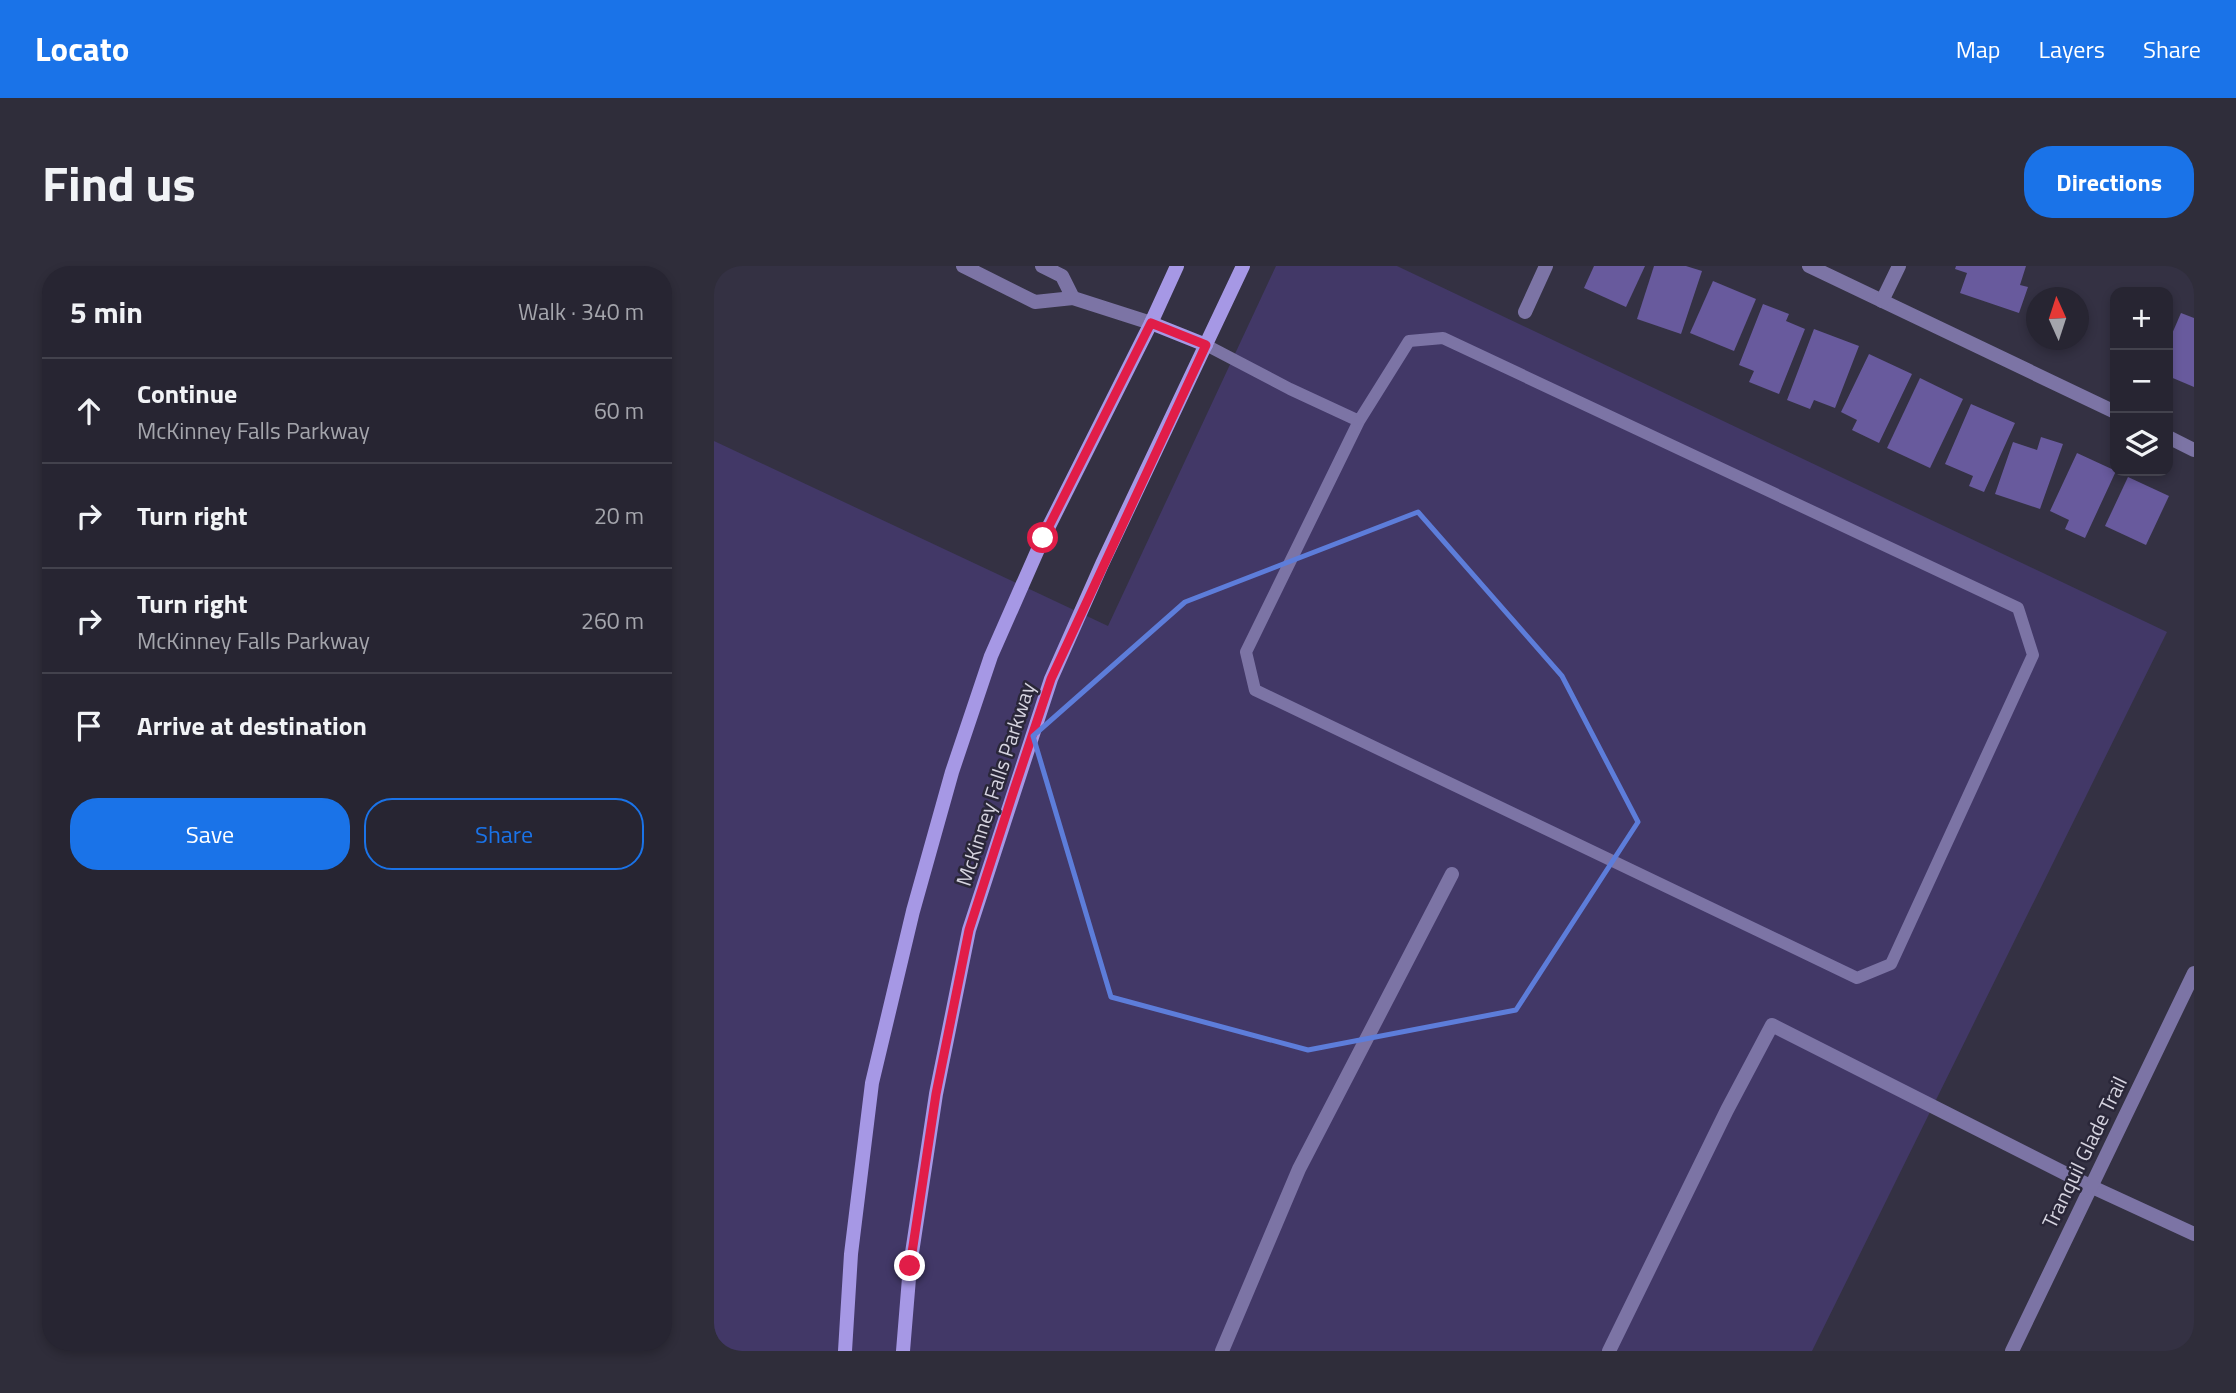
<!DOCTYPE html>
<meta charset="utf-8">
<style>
body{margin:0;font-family:"Titillium Web",sans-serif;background:#2f2d3a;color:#f1f3f6}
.controls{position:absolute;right:21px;top:21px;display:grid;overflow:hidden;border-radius:14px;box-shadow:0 4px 10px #0003}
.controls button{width:63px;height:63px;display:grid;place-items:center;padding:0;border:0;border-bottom:2px solid #43424d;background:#272532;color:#f1f3f6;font:35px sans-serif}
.compass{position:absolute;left:1312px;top:21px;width:63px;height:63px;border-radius:50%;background:#272532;box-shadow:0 4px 10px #0003;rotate:357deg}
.stop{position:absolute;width:21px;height:21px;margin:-16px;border:5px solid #e11d48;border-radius:50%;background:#fff}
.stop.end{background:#e11d48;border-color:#fff;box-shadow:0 2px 7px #0008}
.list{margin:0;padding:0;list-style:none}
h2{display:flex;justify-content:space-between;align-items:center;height:91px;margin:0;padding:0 28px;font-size:30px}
h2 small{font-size:23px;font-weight:400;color:#a4a5ac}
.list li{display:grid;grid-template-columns:46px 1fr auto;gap:21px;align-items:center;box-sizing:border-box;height:105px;padding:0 28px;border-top:2px solid #43424d}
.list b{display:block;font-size:26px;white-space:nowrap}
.list p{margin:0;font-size:23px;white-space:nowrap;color:#a4a5ac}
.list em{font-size:23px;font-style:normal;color:#a4a5ac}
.actions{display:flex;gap:14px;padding:21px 28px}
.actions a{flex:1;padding:16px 0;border:2px solid #1a73e8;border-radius:28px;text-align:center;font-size:24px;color:#1a73e8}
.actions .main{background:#1a73e8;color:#fff}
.icon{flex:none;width:38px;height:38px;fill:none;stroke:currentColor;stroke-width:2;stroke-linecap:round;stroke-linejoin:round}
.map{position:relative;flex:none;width:1480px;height:1085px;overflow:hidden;border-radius:28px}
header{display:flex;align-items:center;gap:42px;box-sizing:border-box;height:98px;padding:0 35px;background:#1a73e8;color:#fff}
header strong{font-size:33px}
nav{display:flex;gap:38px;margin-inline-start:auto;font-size:24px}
.intro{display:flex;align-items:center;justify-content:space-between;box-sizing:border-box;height:168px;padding:0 42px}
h1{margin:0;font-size:49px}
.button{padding:18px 32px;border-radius:28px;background:#1a73e8;color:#fff;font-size:24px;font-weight:700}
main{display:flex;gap:42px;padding:0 42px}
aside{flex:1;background:#272532;border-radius:28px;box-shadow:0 4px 10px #0003}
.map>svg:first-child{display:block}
.green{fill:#423867}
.building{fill:#685a9d}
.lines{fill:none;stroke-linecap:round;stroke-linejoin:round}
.lane{stroke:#7c74a5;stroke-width:12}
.street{stroke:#7c74a5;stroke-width:14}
.secondary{stroke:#a698e5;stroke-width:14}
.route{stroke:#e11d48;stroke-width:9}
.marked{fill:none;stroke:#5d7dda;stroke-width:5;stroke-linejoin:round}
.labels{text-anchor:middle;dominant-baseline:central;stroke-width:5;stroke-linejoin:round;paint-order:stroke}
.street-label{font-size:21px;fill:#d5d3df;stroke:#2a2739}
</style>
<header>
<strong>Locato</strong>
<nav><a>Map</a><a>Layers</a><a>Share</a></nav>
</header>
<div class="intro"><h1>Find us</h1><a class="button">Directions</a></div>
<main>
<aside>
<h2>5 min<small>Walk · 340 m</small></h2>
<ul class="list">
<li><svg class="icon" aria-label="ahead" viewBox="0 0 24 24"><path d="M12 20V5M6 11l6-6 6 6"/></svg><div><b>Continue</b><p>McKinney Falls Parkway</p></div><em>60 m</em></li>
<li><svg class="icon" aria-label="right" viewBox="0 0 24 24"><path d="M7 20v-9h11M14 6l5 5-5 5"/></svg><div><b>Turn right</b></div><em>20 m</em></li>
<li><svg class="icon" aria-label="right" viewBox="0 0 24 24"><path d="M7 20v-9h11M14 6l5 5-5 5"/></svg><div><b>Turn right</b><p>McKinney Falls Parkway</p></div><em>260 m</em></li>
<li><svg class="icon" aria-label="arrive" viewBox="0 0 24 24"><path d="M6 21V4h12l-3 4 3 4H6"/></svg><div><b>Arrive at destination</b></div></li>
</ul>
<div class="actions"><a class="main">Save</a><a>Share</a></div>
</aside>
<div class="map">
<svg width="1480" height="1085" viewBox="0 0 1480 1085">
<rect width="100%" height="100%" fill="#343143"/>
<!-- green -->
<path class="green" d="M 562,0 L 683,0 L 1453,366 L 1098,1085 L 0,1085 L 0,175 L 394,360 Z"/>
<!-- building -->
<g class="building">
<path d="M 880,0 L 931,0 L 912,41 L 870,22 Z"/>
<path d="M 940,0 L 972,0 L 988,5 L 967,68 L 923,53 Z"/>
<path d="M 1242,0 L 1312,0 L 1306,19 L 1314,21 L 1305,47 L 1246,27 L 1253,7 L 1241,3 Z"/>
<path d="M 999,15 L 1042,33 L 1020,85 L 976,67 Z"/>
<path d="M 1049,38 L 1075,48 L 1072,55 L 1091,63 L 1065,128 L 1035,116 L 1040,105 L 1025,99 Z"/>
<path d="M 1467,47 L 1480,52 L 1480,121 L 1454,110 L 1454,77 Z"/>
<path d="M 1100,63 L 1145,80 L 1121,142 L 1100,134 L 1096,143 L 1073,134 Z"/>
<path d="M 1155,88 L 1198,108 L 1165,177 L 1138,164 L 1143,154 L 1127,146 Z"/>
<path d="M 1206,112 L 1249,133 L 1216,202 L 1173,182 Z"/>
<path d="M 1257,138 L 1301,157 L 1270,226 L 1255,220 L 1259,210 L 1231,198 Z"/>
<path d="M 1327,171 L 1349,178 L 1326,243 L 1281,228 L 1299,176 L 1323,184 Z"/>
<path d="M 1363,187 L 1402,205 L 1371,272 L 1351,263 L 1355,254 L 1336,245 Z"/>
<path d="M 1414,211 L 1455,230 L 1432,279 L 1391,260 Z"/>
</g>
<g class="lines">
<!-- lane -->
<path class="lane" d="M 492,79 L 576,123 L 645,155 L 695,75 L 729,72 L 1304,342 L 1319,389 L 1177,698 L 1143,712 L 541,424 L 532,386 L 645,155"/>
<!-- street -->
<g class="street">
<path d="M 249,0 L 321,36 L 359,32 L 437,57"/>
<path d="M 328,0 L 348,10 L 359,32"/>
<path d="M 1095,0 L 1401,146"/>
<path d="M 1168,35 L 1185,0"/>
<path d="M 811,46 L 832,0"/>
<path d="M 1454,171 L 1480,184"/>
<path d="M 508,1085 L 585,903 L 738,608"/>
<path d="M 895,1085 L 1013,844 L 1058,759 L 1376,920 L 1480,968"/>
<path d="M 1298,1085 L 1480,707"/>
</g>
<!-- secondary -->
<g class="secondary">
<path d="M 437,57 L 492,79"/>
<path d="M 131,1085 L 137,988 L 158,817 L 199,645 L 238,506 L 277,390 L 329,272 L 437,57 L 463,0"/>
<path d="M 189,1085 L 196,1000 L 222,828 L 255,664 L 337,413 L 388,298 L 529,0"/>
</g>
</g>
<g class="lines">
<!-- route -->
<path class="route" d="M 196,1000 L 222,828 L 255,664 L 300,524 L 337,413 L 492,79 L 437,57 L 329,272"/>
</g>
<!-- marked area -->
<path class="marked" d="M 704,246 L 848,410 L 924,556 L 802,744 L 594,784 L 397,731 L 319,470 L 471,336 Z"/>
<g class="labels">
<!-- street labels -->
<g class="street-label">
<text transform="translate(281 518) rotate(-72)">McKinney Falls Parkway</text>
<text transform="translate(1370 886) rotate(-64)">Tranquil Glade Trail</text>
</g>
</g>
</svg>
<div class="controls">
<button>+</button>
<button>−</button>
<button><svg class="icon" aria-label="layers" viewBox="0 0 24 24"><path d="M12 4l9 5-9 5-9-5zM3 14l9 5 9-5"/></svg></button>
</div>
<svg class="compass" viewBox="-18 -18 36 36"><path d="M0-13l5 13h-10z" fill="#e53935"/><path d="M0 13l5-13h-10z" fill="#a4a5ac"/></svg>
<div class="stop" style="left:329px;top:272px"></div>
<div class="stop end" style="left:196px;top:1000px"></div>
</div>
</main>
